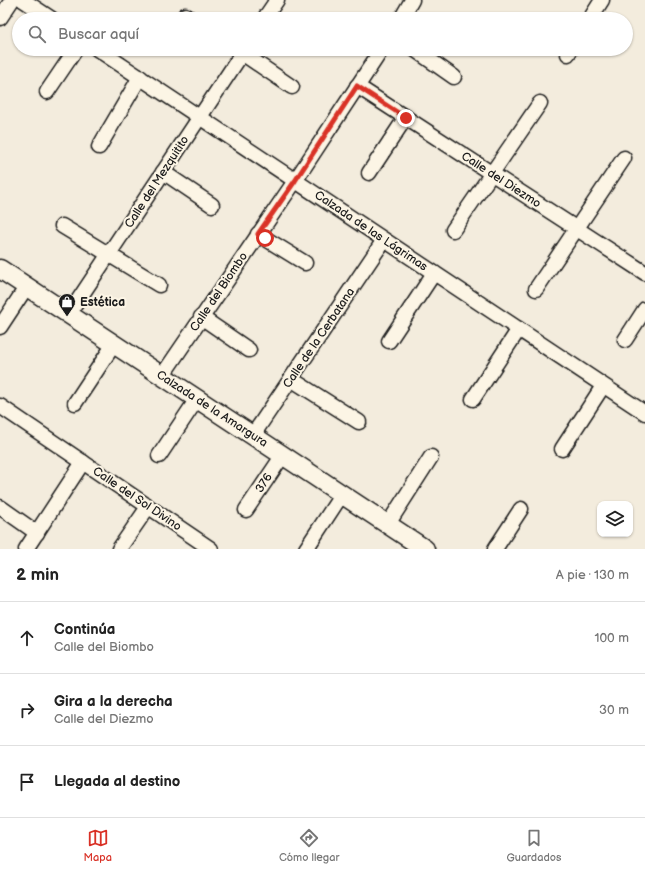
<!DOCTYPE html>
<html lang="es">
<meta charset="utf-8">
<style>
body{margin:0;font-family:"Balsamiq Sans",sans-serif;background:#f6f6f6;color:#222}
.controls{position:absolute;right:12px;bottom:12px;display:grid;overflow:hidden;border-radius:8px;box-shadow:0 1px 3px #0004}
.controls button{width:36px;height:36px;display:grid;place-items:center;padding:0;border:0;border-bottom:1px solid #e0e0e0;background:#fff;color:#222;font:20px sans-serif}
.stop{position:absolute;width:12px;height:12px;margin:-9px;border:3px solid #d93025;border-radius:50%;background:#fff}
.stop.end{background:#d93025;border-color:#fff;box-shadow:0 1px 4px #0008}
.list{margin:0;padding:0;list-style:none}
h2{display:flex;justify-content:space-between;align-items:center;height:52px;margin:0;padding:0 16px;font-size:17px}
h2 small{font-size:13px;font-weight:400;color:#767676}
.list li{display:grid;grid-template-columns:26px 1fr auto;gap:12px;align-items:center;box-sizing:border-box;height:72px;padding:0 16px;border-top:1px solid #e0e0e0}
.list b{display:block;font-size:15px;white-space:nowrap}
.list p{margin:0;font-size:13px;white-space:nowrap;color:#767676}
.list em{font-size:13px;font-style:normal;color:#767676}
.icon{flex:none;width:22px;height:22px;fill:none;stroke:currentColor;stroke-width:2;stroke-linecap:round;stroke-linejoin:round}
.map{position:relative;flex:none;width:645px;height:549px;overflow:hidden}
.search{position:absolute;background:#fff;box-shadow:0 1px 3px #0004;left:12px;right:12px;top:12px;height:44px;display:flex;align-items:center;gap:10px;box-sizing:border-box;padding:0 14px;border-radius:22px;color:#767676;font-size:15px}
.sheet{height:268px;background:#fff}
nav{display:flex;justify-content:space-around;align-items:center;box-sizing:border-box;height:56px;border-top:1px solid #e0e0e0;background:#fff;font-size:11px;color:#767676}
nav a{display:grid;justify-items:center;gap:2px}
nav .on{color:#d93025}
.map>svg:first-child{display:block}
.lines{fill:none;stroke-linecap:round;stroke-linejoin:round}
.minor-casing{stroke:#1c1c1c;stroke-width:17}
.tertiary-casing{stroke:#1c1c1c;stroke-width:21}
.minor{stroke:#fcf5e5;stroke-width:14}
.tertiary{stroke:#fcf5e5;stroke-width:18}
.route{stroke:#d93025;stroke-width:5}
.labels{text-anchor:middle;dominant-baseline:central;stroke-width:4;stroke-linejoin:round;paint-order:stroke}
.street-label{font-size:12px;fill:#1c1c1c;stroke:#fcf5e5}
.poi-label{font-size:12px;font-weight:bold;fill:#1c1c1c;stroke:#fcf5e5;text-anchor:start}
</style>
<div class="map">
<svg width="645" height="549" viewBox="0 0 645 549">
<rect width="100%" height="100%" fill="#f3ecdd"/>
<filter id="ink" filterUnits="userSpaceOnUse"><feTurbulence type="fractalNoise" baseFrequency=".025" numOctaves="2"/><feDisplacementMap in="SourceGraphic" scale="8" xChannelSelector="R" yChannelSelector="G"/><feConvolveMatrix kernelMatrix="1 2 1 2 8 2 1 2 1" color-interpolation-filters="sRGB"/></filter>
<g filter="url(#ink)">
<g class="lines">
<defs>
<g id="minor">
<path d="M 23,0 L 52,19"/>
<path d="M 185,15 L 191,19"/>
<path d="M 0,18 L 12,0"/>
<path d="M 264,19 L 277,0"/>
<path d="M 401,19 L 412,0"/>
<path d="M 590,19 L 602,0"/>
<path d="M 97,49 L 645,413"/>
<path d="M 236,49 L 292,87"/>
<path d="M 414,49 L 454,77"/>
<path d="M 568,54 L 571,49"/>
<path d="M 357,86 L 645,273"/>
<path d="M 47,92 L 76,49"/>
<path d="M 99,147 L 140,77"/>
<path d="M 163,172 L 212,205"/>
<path d="M 369,173 L 406,117"/>
<path d="M 62,226 L 159,285"/>
<path d="M 453,230 L 540,103"/>
<path d="M 258,234 L 305,263"/>
<path d="M 536,289 L 624,158"/>
<path d="M 69,314 L 245,49"/>
<path d="M 201,317 L 249,350"/>
<path d="M 0,327 L 27,286"/>
<path d="M 625,340 L 645,309"/>
<path d="M 389,341 L 434,273"/>
<path d="M 162,376 L 295,181 L 382,49"/>
<path d="M 291,379 L 359,422"/>
<path d="M 473,399 L 519,329"/>
<path d="M 75,403 L 114,344"/>
<path d="M 0,406 L 211,549"/>
<path d="M 253,435 L 384,240"/>
<path d="M 562,449 L 603,386"/>
<path d="M 159,456 L 197,399"/>
<path d="M 0,507 L 37,533"/>
<path d="M 246,510 L 283,455"/>
<path d="M 388,524 L 431,457"/>
<path d="M 26,549 L 83,462"/>
<path d="M 119,549 L 148,507"/>
<path d="M 306,549 L 342,494"/>
<path d="M 495,549 L 521,509"/>
</g>
<path id="tertiary" d="M 0,269 L 425,549"/>
</defs>
<!-- minor casing -->
<use href="#minor" class="minor-casing"/>
<!-- tertiary casing -->
<use href="#tertiary" class="tertiary-casing"/>
<!-- minor -->
<use href="#minor" class="minor"/>
<!-- tertiary -->
<use href="#tertiary" class="tertiary"/>
</g>
</g>
<g class="lines" filter="url(#ink)">
<!-- route -->
<path class="route" d="M 265,238 L 258,234 L 295,181 L 357,86 L 406,118"/>
</g>
<!-- icons -->
<defs>
<symbol id="shop-pin" viewBox="-11 -11 22 30"><path d="M0 17L-7.5 6A9.5 9.5 0 1 1 7.5 6Z" fill="#1c1c1c" stroke="#fcf5e5"/><path d="M-5-2.5h2.3a2.7 3.5 0 0 1 5.4 0H5L5.5 6h-11ZM-1.5-2.5h3a1.5 2.3 0 0 0-3 0Z" fill="#fff"/></symbol>
</defs>
<g fill-rule="evenodd">
<use href="#shop-pin" x="57" y="292" width="20" height="27"/>
</g>
<g class="labels">
<!-- street labels -->
<g class="street-label">
<text transform="translate(501 180) rotate(33)">Calle del Diezmo</text>
<text transform="translate(157 182) rotate(-57)">Calle del Mezquitito</text>
<text transform="translate(371 231) rotate(34)">Calzada de las Lágrimas</text>
<text transform="translate(219 292) rotate(-56)">Calle del Biombo</text>
<text transform="translate(319 338) rotate(-56)">Calle de la Cerbatana</text>
<text transform="translate(212 409) rotate(33)">Calzada de la Amargura</text>
<text transform="translate(264 483) rotate(-56)">376</text>
<text transform="translate(137 499) rotate(34)">Calle del Sol Divino</text>
</g>
<!-- poi labels -->
<g class="poi-label">
<text x="80" y="302">Estética</text>
</g>
</g>
</svg>
<div class="controls">
<button><svg class="icon" aria-label="layers" viewBox="0 0 24 24"><path d="M12 4l9 5-9 5-9-5zM3 14l9 5 9-5"/></svg></button>
</div>
<div class="stop" style="left:265px;top:238px"></div>
<div class="stop end" style="left:406px;top:118px"></div>
<div class="search"><svg class="icon" aria-label="search" viewBox="0 0 24 24"><circle cx="10" cy="10" r="6"/><path d="M15 15l6 6"/></svg>Buscar aquí</div>
</div>
<section class="sheet">
<h2>2 min<small>A pie · 130 m</small></h2>
<ul class="list">
<li><svg class="icon" aria-label="ahead" viewBox="0 0 24 24"><path d="M12 20V5M6 11l6-6 6 6"/></svg><div><b>Continúa</b><p>Calle del Biombo</p></div><em>100 m</em></li>
<li><svg class="icon" aria-label="right" viewBox="0 0 24 24"><path d="M7 20v-9h11M14 6l5 5-5 5"/></svg><div><b>Gira a la derecha</b><p>Calle del Diezmo</p></div><em>30 m</em></li>
<li><svg class="icon" aria-label="arrive" viewBox="0 0 24 24"><path d="M6 21V4h12l-3 4 3 4H6"/></svg><div><b>Llegada al destino</b></div></li>
</ul>
</section>
<nav>
<a class="on"><svg class="icon" aria-label="map" viewBox="0 0 24 24"><path d="M3 6l6-2 6 2 6-2v14l-6 2-6-2-6 2zM9 4v14M15 6v14"/></svg>Mapa</a>
<a><svg class="icon" aria-label="directions" viewBox="0 0 24 24"><path d="M12 3l9 9-9 9-9-9zM9 14v-3h6M13 9l2 2-2 2"/></svg>Cómo llegar</a>
<a><svg class="icon" aria-label="saved" viewBox="0 0 24 24"><path d="M7 4h10v16l-5-4-5 4z"/></svg>Guardados</a>
</nav>
